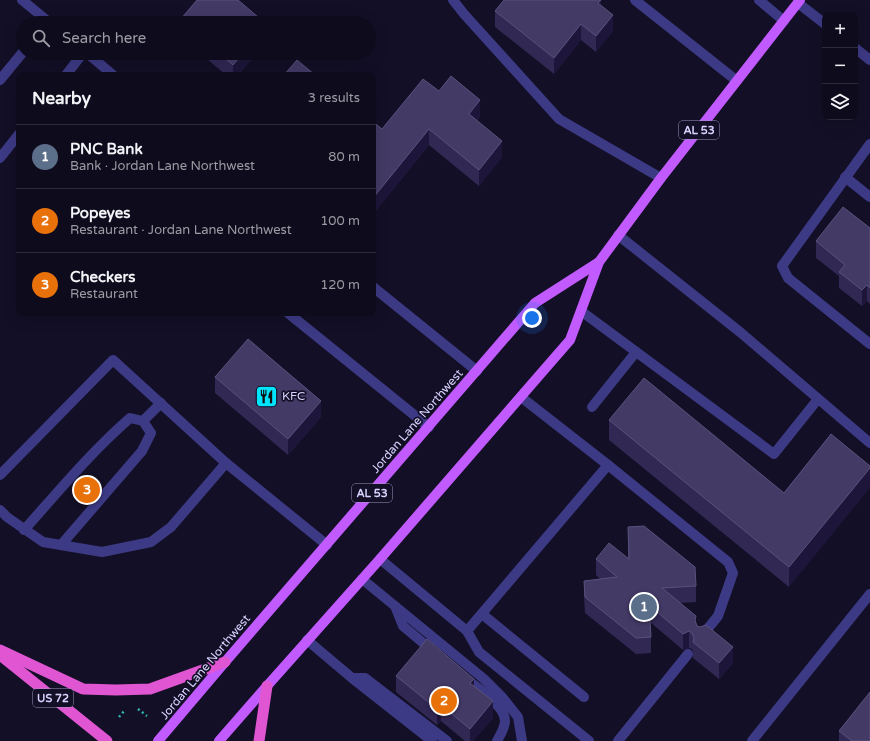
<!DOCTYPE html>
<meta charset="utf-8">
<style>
body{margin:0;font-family:"Varela Round",sans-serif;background:#171425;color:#f1f3f6}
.controls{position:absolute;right:12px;top:12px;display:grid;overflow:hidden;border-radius:8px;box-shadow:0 4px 16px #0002}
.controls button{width:36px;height:36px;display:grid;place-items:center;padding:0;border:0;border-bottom:1px solid #2e2b3b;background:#0e0b1c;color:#f1f3f6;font:20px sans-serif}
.you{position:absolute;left:532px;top:318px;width:14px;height:14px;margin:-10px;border:3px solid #fff;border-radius:50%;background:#1a73e8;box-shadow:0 0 0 6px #1a73e833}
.badge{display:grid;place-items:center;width:26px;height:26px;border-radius:50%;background:#00e5ff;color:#fff;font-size:13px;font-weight:700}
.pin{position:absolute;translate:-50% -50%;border:2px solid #fff;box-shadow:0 1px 4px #0006}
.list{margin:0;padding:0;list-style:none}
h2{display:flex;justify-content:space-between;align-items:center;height:52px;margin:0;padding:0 16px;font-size:17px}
h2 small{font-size:13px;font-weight:400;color:#9b9ba3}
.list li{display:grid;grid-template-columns:26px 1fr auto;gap:12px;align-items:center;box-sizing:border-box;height:64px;padding:0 16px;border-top:1px solid #2e2b3b}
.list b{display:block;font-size:15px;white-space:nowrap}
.list p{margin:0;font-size:13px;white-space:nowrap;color:#9b9ba3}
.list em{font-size:13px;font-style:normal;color:#9b9ba3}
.icon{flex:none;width:22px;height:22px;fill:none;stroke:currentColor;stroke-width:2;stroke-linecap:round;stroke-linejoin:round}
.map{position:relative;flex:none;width:870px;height:741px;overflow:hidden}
.search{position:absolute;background:#0e0b1c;box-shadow:0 4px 16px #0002;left:16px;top:16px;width:360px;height:44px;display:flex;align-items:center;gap:10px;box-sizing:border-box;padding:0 14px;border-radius:22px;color:#9b9ba3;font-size:15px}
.panel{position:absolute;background:#0e0b1c;box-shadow:0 4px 16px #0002;left:16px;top:72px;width:360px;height:244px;border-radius:8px}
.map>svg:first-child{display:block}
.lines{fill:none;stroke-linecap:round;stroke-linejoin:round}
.path{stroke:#2fb8b0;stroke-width:2.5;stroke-dasharray:2 3;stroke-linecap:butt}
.service{stroke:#3d3a85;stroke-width:10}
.minor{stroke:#3d3a85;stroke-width:10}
.primary{stroke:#c25bff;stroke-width:10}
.trunk{stroke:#e055d1;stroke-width:11}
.wall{fill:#312854}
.shaded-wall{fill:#1d163a}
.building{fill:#433a66;stroke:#5a527e}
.labels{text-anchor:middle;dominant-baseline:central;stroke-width:3.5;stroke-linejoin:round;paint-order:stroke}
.shield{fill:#130f26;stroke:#9e99be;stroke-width:1}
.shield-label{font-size:11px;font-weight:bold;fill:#d9d4ff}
.poi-label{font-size:12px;fill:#d9d4ff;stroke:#130f26;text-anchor:start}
.street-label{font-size:12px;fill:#d9d4ff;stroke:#130f26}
</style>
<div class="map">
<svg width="870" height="741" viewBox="0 0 870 741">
<rect width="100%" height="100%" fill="#130f26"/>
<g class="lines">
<!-- path -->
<g class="path">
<path d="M 138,709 L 147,716"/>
<path d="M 119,717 L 125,710"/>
</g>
<!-- service -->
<g class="service">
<path d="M 453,0 L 464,14 L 559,119 L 661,178"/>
<path d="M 635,0 L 737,81"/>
<path d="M 759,0 L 784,21"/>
<path d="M 798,3 L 825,24"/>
<path d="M 855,48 L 870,60"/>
<path d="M 66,75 L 83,53"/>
<path d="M 0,80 L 23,52"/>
<path d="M 870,144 L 782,266 L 788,278 L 870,344"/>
<path d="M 0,158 L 19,134"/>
<path d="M 845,177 L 870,197"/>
<path d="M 618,235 L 740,332 L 870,443"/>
<path d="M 581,311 L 774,454 L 818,399"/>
<path d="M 288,313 L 429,427"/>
<path d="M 592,407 L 636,352"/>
<path d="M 143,421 L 161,403"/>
<path d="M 608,465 L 728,562 L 733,573 L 718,616 L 701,637"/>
<path d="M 0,475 L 113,360 L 226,463 L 327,545"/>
<path d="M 0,510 L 7,517 L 43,542 L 102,552 L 151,542 L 171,527 L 226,463"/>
<path d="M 24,530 C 58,492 91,452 130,418 L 143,421 L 151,433 L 142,451 L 61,545"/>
<path d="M 380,559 L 467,631 L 608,465 L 521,397"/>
<path d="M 362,579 L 484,679 L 502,697 L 518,717 L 522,741"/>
<path d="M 395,606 L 403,626 L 434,652"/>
<path d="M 482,614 L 584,697"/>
<path d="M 467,631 L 479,652 L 589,741"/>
<path d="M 307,640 L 352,678 L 432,741"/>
<path d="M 463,677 C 475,686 505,705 505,721 C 505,728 500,735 497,741"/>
<path d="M 352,678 L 365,678 L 447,741"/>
<path d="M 618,741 L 688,654"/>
<path d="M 752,741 L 870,594"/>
</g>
<!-- minor -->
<g class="minor">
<path d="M 22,0 L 50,23"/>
<path d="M 87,53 L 113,75"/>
<path d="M 373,287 L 477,371"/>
</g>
<!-- primary -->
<g class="primary">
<path d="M 158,741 L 225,662 L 535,303 L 599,262"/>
<path d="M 219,741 L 267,686 L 380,559 L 570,340 L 599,262 L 661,178 L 800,0"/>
</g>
<!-- trunk -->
<g class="trunk">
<path d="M 0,650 L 83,689 L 116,690 L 150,689 L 225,662"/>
<path d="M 0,655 L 107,741"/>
<path d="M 259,741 L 267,686"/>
</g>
</g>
<!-- wall -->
<g class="wall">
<path d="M 601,0 L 601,5 L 613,31 L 596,52 L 581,40 L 554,74 L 495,27 L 495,11 Z"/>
<path d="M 200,53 L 257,53 L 238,75 L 226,75 Z"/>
<path d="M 439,91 L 480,116 L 477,121 L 502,157 L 479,186 L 429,145 L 373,214 L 373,122 L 382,129 Z"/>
<path d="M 870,228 L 870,304 L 867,301 L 862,306 L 839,288 L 839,276 L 816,258 L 816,241 Z"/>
<path d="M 215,377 L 321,417 L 288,455 L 215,393 Z"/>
<path d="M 609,420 L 784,493 L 831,434 L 789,587 L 609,440 Z"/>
<path d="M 628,527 L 696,586 L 696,602 L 680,603 L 697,626 L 733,663 L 719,679 L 693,658 L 693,651 L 692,649 L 689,648 L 683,650 L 650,622 L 651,637 L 651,653 L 636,654 L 585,613 L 584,597 L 584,581 L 600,579 L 596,575 L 596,559 L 628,558 Z"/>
<path d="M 396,676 L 474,686 L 493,718 L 473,741 L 465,741 L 441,721 L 437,725 L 396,692 Z"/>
<path d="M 839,731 L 870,741 L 839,741 Z"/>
</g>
<!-- shaded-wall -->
<g class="shaded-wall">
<path d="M 601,0 L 601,16 L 598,3 Z"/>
<path d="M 613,15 L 613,31 L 596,52 L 596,36 Z"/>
<path d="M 581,24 L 581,40 L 554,74 L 554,58 Z"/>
<path d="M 243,53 L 257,53 L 238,75 L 233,75 L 233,65 Z"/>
<path d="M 480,100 L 480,116 L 469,130 L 469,114 Z"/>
<path d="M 429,129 L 429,145 L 373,214 L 373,198 Z"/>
<path d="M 502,141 L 502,157 L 479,186 L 479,170 Z"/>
<path d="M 867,285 L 867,301 L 862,306 L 862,290 Z"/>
<path d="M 321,401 L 321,417 L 288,455 L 288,439 Z"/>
<path d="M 870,468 L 870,488 L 789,587 L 789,567 Z"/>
<path d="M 689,631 L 689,648 L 683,650 L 683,634 Z"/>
<path d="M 733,647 L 733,663 L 719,679 L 719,663 Z"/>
<path d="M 474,679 L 474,695 L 470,683 Z"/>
<path d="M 493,701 L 493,718 L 473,741 L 470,741 L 470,729 Z"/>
<path d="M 441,705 L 441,721 L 437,725 L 437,709 Z"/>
</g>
<!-- building -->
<g class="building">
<path d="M 197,0 L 238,0 L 265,23 L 184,23 L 180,20 Z"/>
<path d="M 504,0 L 601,0 L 598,3 L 613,15 L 596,36 L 581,24 L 554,58 L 495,11 Z"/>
<path d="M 219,53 L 243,53 L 233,65 Z"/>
<path d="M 297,60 L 315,75 L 284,75 Z"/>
<path d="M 451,76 L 480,100 L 469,114 L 502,141 L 479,170 L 429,129 L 373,198 L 373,122 L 382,129 L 423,79 L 439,91 Z"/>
<path d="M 843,207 L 870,228 L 870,288 L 867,285 L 862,290 L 839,272 L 845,265 L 816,241 Z"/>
<path d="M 248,339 L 321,401 L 288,439 L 215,377 Z"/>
<path d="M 644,378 L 784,493 L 831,434 L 870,466 L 870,468 L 789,567 L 609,420 Z"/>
<path d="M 644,526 L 695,567 L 696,586 L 662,588 L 696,616 L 695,620 L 697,626 L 700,627 L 706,625 L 733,647 L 719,663 L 693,642 L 694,638 L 692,633 L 689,631 L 683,634 L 649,605 L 651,637 L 636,638 L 585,597 L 584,581 L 617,577 L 596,559 L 609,543 L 629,559 L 628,527 Z"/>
<path d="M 427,639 L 474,679 L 470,683 L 493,701 L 470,729 L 441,705 L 437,709 L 396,676 Z"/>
<path d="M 870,692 L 870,741 L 852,741 L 839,731 Z"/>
</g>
<!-- icons -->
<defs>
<symbol id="restaurant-square" viewBox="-11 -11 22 22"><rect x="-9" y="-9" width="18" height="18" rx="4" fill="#00e5ff" stroke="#130f26"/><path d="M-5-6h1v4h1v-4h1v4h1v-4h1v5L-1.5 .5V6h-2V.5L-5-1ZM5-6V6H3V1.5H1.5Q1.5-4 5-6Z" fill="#111"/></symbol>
</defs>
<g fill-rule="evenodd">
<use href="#restaurant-square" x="254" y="384" width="25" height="25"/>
</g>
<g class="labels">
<!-- shield labels -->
<g class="shield">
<rect x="679" y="121" width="40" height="18" rx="3"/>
<rect x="352" y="484" width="40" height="18" rx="3"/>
<rect x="33" y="689" width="40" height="18" rx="3"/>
</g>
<g class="shield-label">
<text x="699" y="130">AL 53</text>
<text x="372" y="493">AL 53</text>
<text x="53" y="698">US 72</text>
</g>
<!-- poi labels -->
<g class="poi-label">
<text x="282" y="396">KFC</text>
</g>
<!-- street labels -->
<g class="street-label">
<text transform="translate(417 421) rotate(-49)">Jordan Lane Northwest</text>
<text transform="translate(205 667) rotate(-50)">Jordan Lane Northwest</text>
</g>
</g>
</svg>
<div class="controls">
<button>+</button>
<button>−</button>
<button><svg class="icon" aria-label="layers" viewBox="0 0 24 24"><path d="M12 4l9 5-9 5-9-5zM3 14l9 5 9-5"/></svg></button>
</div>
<div class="you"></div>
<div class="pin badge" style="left:644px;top:607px;background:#5c6f8a">1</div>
<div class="pin badge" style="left:444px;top:701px;background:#e8710a">2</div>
<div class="pin badge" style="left:87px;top:490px;background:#e8710a">3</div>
<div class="search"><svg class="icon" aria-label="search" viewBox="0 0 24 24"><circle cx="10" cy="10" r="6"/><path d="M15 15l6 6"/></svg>Search here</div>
<section class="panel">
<h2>Nearby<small>3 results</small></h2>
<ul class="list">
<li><span class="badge" style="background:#5c6f8a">1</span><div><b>PNC Bank</b><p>Bank · Jordan Lane Northwest</p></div><em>80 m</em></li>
<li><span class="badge" style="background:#e8710a">2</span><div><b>Popeyes</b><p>Restaurant · Jordan Lane Northwest</p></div><em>100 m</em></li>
<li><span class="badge" style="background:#e8710a">3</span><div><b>Checkers</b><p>Restaurant</p></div><em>120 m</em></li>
</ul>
</section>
</div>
